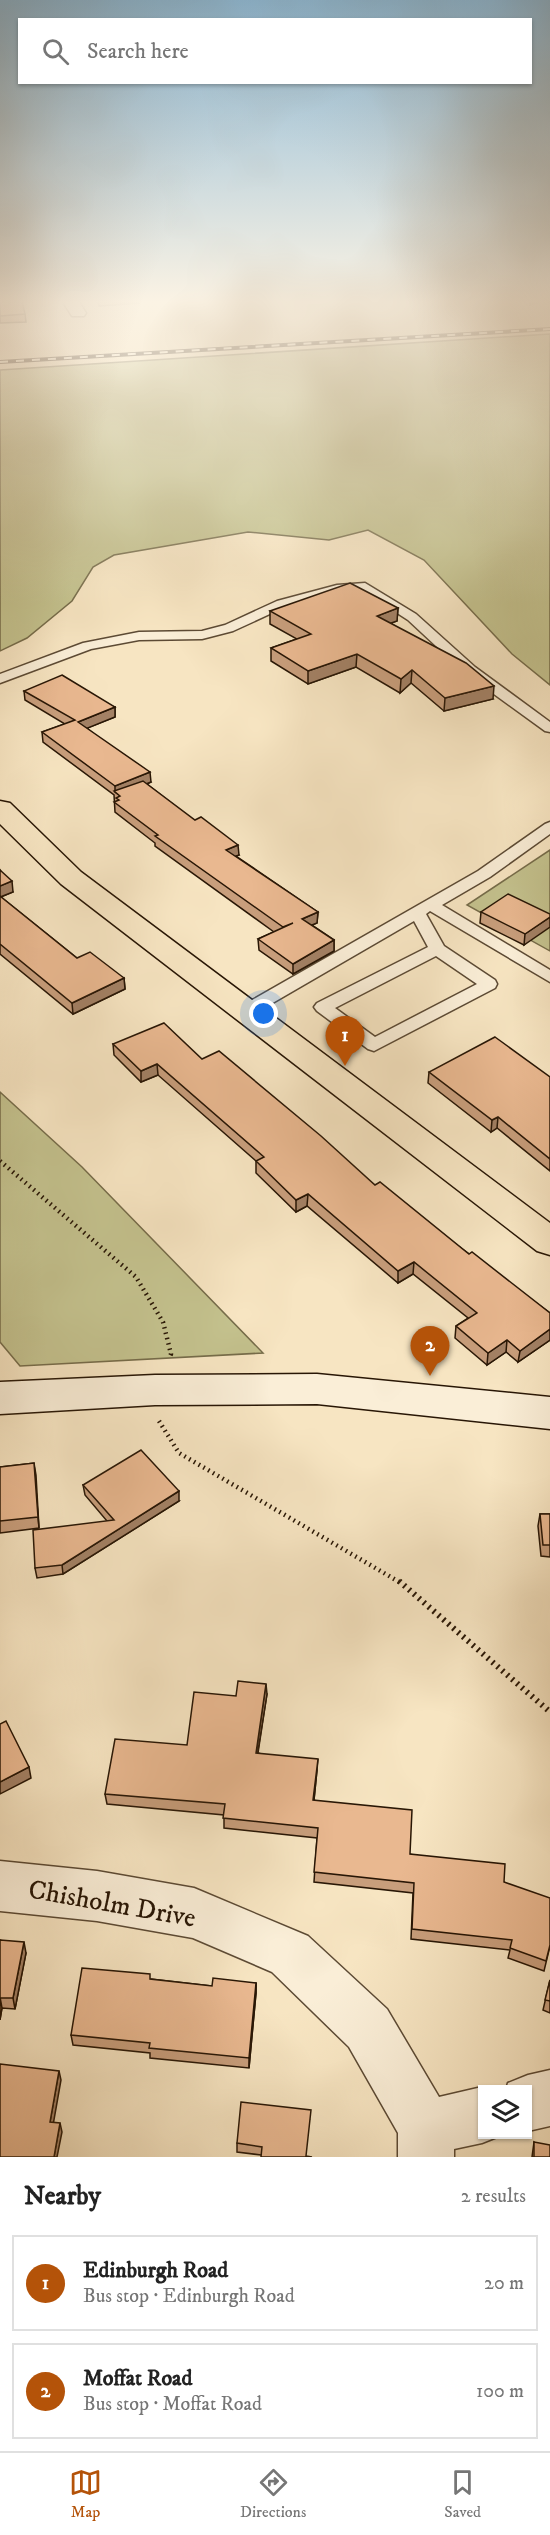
<!DOCTYPE html>
<meta charset="utf-8">
<style>
body{margin:0;font-family:"IM FELL DW Pica",serif;background:#f2f2f2;color:#222}
.controls{position:absolute;right:18px;bottom:18px;display:grid;overflow:hidden;border-radius:0px;box-shadow:0 2px 4px #0004}
.controls button{width:54px;height:54px;display:grid;place-items:center;padding:0;border:0;border-bottom:2px solid #e0e0e0;background:#fff;color:#222;font:30px sans-serif}
.you{position:absolute;left:264px;top:1014px;width:21px;height:21px;margin:-15px;border:4px solid #fff;border-radius:50%;background:#1a73e8;box-shadow:0 0 0 9px #1a73e833}
.badge{display:grid;place-items:center;width:39px;height:39px;border-radius:50%;background:#b45309;color:#fff;font-size:20px;font-weight:700}
.pin{position:absolute;translate:-50% -50px;filter:drop-shadow(0 2px 3px #0008)}
.pin::after{content:'';position:absolute;top:32px;width:21px;height:18px;background:inherit;clip-path:polygon(0 0,100% 0,50% 100%)}
.list{margin:0;padding:0;list-style:none}
h2{display:flex;justify-content:space-between;align-items:center;height:78px;margin:0;padding:0 24px;font-size:26px}
h2 small{font-size:20px;font-weight:400;color:#767676}
.list li{display:grid;grid-template-columns:39px 1fr auto;gap:18px;align-items:center;box-sizing:border-box;height:96px;margin:0 12px 12px;padding:0 12px;border:2px solid #e0e0e0;border-radius:0px}
.list b{display:block;font-size:22px;white-space:nowrap}
.list p{margin:0;font-size:20px;white-space:nowrap;color:#767676}
.list em{font-size:20px;font-style:normal;color:#767676}
.icon{flex:none;width:33px;height:33px;fill:none;stroke:currentColor;stroke-width:2;stroke-linecap:round;stroke-linejoin:round}
.map{position:relative;flex:none;width:550px;height:2157px;overflow:hidden}
.search{position:absolute;background:#fff;box-shadow:0 2px 4px #0004;left:18px;right:18px;top:18px;height:66px;display:flex;align-items:center;gap:15px;box-sizing:border-box;padding:0 21px;border-radius:0px;color:#767676;font-size:22px}
.sheet{height:294px;background:#fff}
nav{display:flex;justify-content:space-around;align-items:center;box-sizing:border-box;height:84px;border-top:2px solid #e0e0e0;background:#fff;font-size:16px;color:#767676}
nav a{display:grid;justify-items:center;gap:3px}
nav .on{color:#b45309}
.map>svg:first-child{display:block}
.green{fill:#c4c28e;stroke:#766c4a;stroke-width:1.5}
.lines{fill:none;stroke-linecap:round;stroke-linejoin:round}
.lane-casing{stroke:#5c4a34;stroke-width:3}
.street-casing{stroke:#5c4a34;stroke-width:3}
.secondary-casing{stroke:#281605;stroke-width:3}
.primary-casing{stroke:#281605;stroke-width:3}
.path-far1{stroke:#281605;stroke-width:4.5;stroke-dasharray:1.5 4;stroke-linecap:butt}
.path{stroke:#281605;stroke-width:6;stroke-dasharray:2 4.5;stroke-linecap:butt}
.lane{fill:#faeed7;fill-rule:evenodd}
.street{fill:#faeed7;fill-rule:evenodd}
.secondary{fill:#faeed7;fill-rule:evenodd}
.primary{fill:#f7e5c2;fill-rule:evenodd}
.rail-casing{stroke:#281605;stroke-width:4}
.rail{stroke:#faeed7;stroke-width:2;stroke-dasharray:8;stroke-linecap:butt}
.wall{fill:#c89e7c;stroke:#281605;stroke-width:1.5}
.shaded-wall{fill:#a38165;stroke:#281605;stroke-width:1.5}
.building{fill:#e9b890;stroke:#281605;stroke-width:1.5}
.labels{text-anchor:middle;dominant-baseline:central;stroke-width:4.5;stroke-linejoin:round;paint-order:stroke}
.near-street-label{font-size:27px;fill:#281605;stroke:#faeed7}
</style>
<div class="map">
<svg width="550" height="2157" viewBox="0 0 550 2157">
<rect width="100%" height="100%" fill="#f7e5c2"/>
<filter id="stains"><feTurbulence type="fractalNoise" baseFrequency=".00333" numOctaves="4"/><feColorMatrix values="0 0 0 0 .2 0 0 0 0 .09 0 0 0 0 .02 0 0 0 .5 -.17"/></filter>
<radialGradient id="worn" r=".72"><stop offset=".6" stop-color="#630" stop-opacity="0"/><stop offset="1" stop-color="#630" stop-opacity=".3"/></radialGradient>
<!-- green -->
<g class="green">
<path d="M 550,334 L 550,685 L 512,654 L 424,560 L 368,530 L 329,540 L 248,532 L 114,555 L 93,567 L 72,601 L 27,638 L 0,651 L 0,370 Z"/>
<path d="M 550,850 L 550,951 L 467,905 Z"/>
<path d="M 0,1092 L 82,1167 L 263,1353 L 20,1366 L 0,1342 Z"/>
</g>
<g class="lines">
<defs>
<g id="lane">
<path d="M 365,583 L 416,614 L 475,667 L 550,722 L 550,732 L 545,731 L 465,673 L 408,620 L 363,591 L 337,593 L 285,607 L 233,631 L 202,639 L 139,640 L 91,649 L 0,683 L 0,674 L 83,643 L 139,632 L 202,631 L 225,625 L 277,601 L 337,585 Z"/>
<path d="M 550,822 L 550,834 L 490,877 L 442,905 L 550,970 L 550,982 L 430,911 L 426,914 L 444,946 L 495,980 L 497,984 L 495,988 L 374,1051 L 368,1049 L 317,1011 L 314,1007 L 317,1003 L 428,947 L 414,921 L 252,1015 L 240,1015 L 237,1011 L 240,1007 L 478,871 L 545,824 ZM 436,956 L 477,984 L 375,1037 L 335,1008 Z"/>
</g>
<g id="street">
<path d="M 63,302 L 79,302 L 86,313 L 84,316 L 72,316 Z"/>
<path d="M 0,1861 L 97,1871 L 194,1888 L 308,1936 L 387,2009 L 439,2097 L 482,2087 L 487,2090 L 482,2090 L 482,2134 L 502,2135 L 482,2143 L 454,2149 L 454,2157 L 398,2157 L 398,2133 L 349,2047 L 272,1972 L 193,1938 L 97,1921 L 0,1911 Z"/>
<path d="M 550,2070 L 550,2126 L 528,2131 L 528,2090 L 506,2090 L 508,2083 L 528,2075 Z"/>
</g>
<path id="secondary" d="M 317,1374 L 550,1397 L 550,1429 L 317,1404 L 155,1405 L 0,1414 L 0,1382 L 155,1375 Z"/>
<path id="primary" d="M 0,801 L 10,803 L 81,872 L 550,1223 L 550,1255 L 537,1251 L 61,884 L 0,824 Z"/>
</defs>
<!-- lane casing -->
<use href="#lane" class="lane-casing"/>
<!-- street casing -->
<use href="#street" class="street-casing"/>
<!-- secondary casing -->
<use href="#secondary" class="secondary-casing"/>
<!-- primary casing -->
<use href="#primary" class="primary-casing"/>
<!-- path-far1 -->
<g class="path-far1">
<path d="M 0,1161 L 136,1277 L 163,1322 L 171,1354 L 169,1358"/>
<path d="M 159,1421 L 179,1453 L 401,1583"/>
</g>
<!-- path -->
<path class="path" d="M 399,1581 L 550,1712"/>
<!-- lane -->
<use href="#lane" class="lane"/>
<!-- street -->
<use href="#street" class="street"/>
<!-- secondary -->
<use href="#secondary" class="secondary"/>
<!-- primary -->
<use href="#primary" class="primary"/>
<defs>
<path id="rail" d="M 0,362 L 550,329"/>
</defs>
<!-- rail casing -->
<use href="#rail" class="rail-casing"/>
<!-- rail -->
<use href="#rail" class="rail"/>
</g>
<!-- wall -->
<g class="wall">
<path d="M 0,302 L 25,314 L 26,322 L 0,323 Z"/>
<path d="M 98,302 L 138,302 L 139,303 L 99,306 Z"/>
<path d="M 398,608 L 397,621 L 391,623 L 493,699 L 444,711 L 411,683 L 400,693 L 356,667 L 308,684 L 271,661 L 271,648 L 297,639 L 270,624 L 270,611 Z"/>
<path d="M 24,691 L 115,707 L 115,717 L 87,728 L 151,782 L 147,784 L 239,855 L 236,856 L 318,912 L 317,923 L 312,925 L 334,940 L 334,951 L 293,974 L 259,950 L 258,939 L 274,932 L 155,846 L 155,843 L 115,812 L 114,795 L 43,742 L 42,732 L 65,724 L 25,700 Z"/>
<path d="M 0,870 L 13,892 L 1,897 L 77,958 L 124,978 L 125,989 L 73,1014 L 0,954 Z"/>
<path d="M 481,912 L 550,914 L 524,945 L 480,923 Z"/>
<path d="M 113,1044 L 202,1059 L 550,1313 L 550,1340 L 518,1362 L 506,1352 L 487,1365 L 455,1338 L 456,1326 L 468,1318 L 413,1274 L 398,1283 L 307,1206 L 296,1212 L 256,1173 L 256,1161 L 158,1075 L 141,1082 L 114,1055 Z"/>
<path d="M 429,1072 L 550,1077 L 550,1171 L 497,1128 L 491,1132 L 428,1083 Z"/>
<path d="M 34,1463 L 39,1528 L 0,1533 L 0,1467 Z"/>
<path d="M 83,1485 L 179,1501 L 63,1574 L 37,1578 L 35,1568 L 107,1521 L 85,1495 Z"/>
<path d="M 540,1514 L 550,1514 L 550,1557 L 541,1556 L 538,1526 Z"/>
<path d="M 267,1694 L 258,1753 L 317,1770 L 314,1800 L 410,1854 L 504,1882 L 550,1946 L 544,1971 L 508,1958 L 510,1950 L 411,1939 L 413,1893 L 314,1882 L 317,1838 L 224,1828 L 224,1815 L 107,1804 L 105,1794 L 187,1745 L 236,1696 Z"/>
<path d="M 0,1940 L 26,1953 L 15,2009 L 2,2008 L 0,2020 Z"/>
<path d="M 151,1979 L 212,1986 L 256,1983 L 256,1993 L 249,2068 L 150,2058 L 150,2053 L 73,2045 L 71,2035 Z"/>
<path d="M 550,1980 L 550,2013 L 543,2010 Z"/>
<path d="M 310,2119 L 261,2155 L 237,2152 L 237,2143 Z"/>
<path d="M 534,2142 L 550,2157 L 532,2157 Z"/>
</g>
<!-- shaded-wall -->
<g class="shaded-wall">
<path d="M 530,302 L 539,302 L 530,305 Z"/>
<path d="M 398,608 L 397,621 L 377,628 L 377,616 Z"/>
<path d="M 357,654 L 356,667 L 308,684 L 308,671 Z"/>
<path d="M 412,670 L 411,683 L 400,693 L 401,679 Z"/>
<path d="M 494,686 L 493,699 L 444,711 L 445,698 Z"/>
<path d="M 115,707 L 115,717 L 78,732 L 78,722 Z"/>
<path d="M 150,772 L 151,782 L 119,795 L 115,792 L 115,786 Z"/>
<path d="M 238,845 L 239,855 L 226,860 L 226,850 Z"/>
<path d="M 12,881 L 13,892 L 0,897 L 0,886 Z"/>
<path d="M 318,912 L 317,923 L 302,929 L 302,919 Z"/>
<path d="M 550,917 L 550,927 L 524,945 L 525,934 Z"/>
<path d="M 334,940 L 334,951 L 293,974 L 293,964 Z"/>
<path d="M 124,978 L 125,989 L 73,1014 L 72,1003 Z"/>
<path d="M 157,1064 L 158,1075 L 141,1082 L 141,1071 Z"/>
<path d="M 498,1117 L 497,1128 L 491,1132 L 492,1120 Z"/>
<path d="M 308,1194 L 307,1206 L 296,1212 L 296,1200 Z"/>
<path d="M 414,1262 L 413,1274 L 398,1283 L 398,1271 Z"/>
<path d="M 550,1329 L 550,1340 L 518,1362 L 520,1351 Z"/>
<path d="M 507,1340 L 506,1352 L 487,1365 L 488,1353 Z"/>
<path d="M 34,1463 L 36,1475 L 39,1528 L 38,1517 Z"/>
<path d="M 179,1491 L 179,1501 L 63,1574 L 62,1565 Z"/>
<path d="M 266,1684 L 267,1694 L 256,1763 L 256,1753 Z"/>
<path d="M 318,1759 L 317,1770 L 313,1810 L 313,1800 Z"/>
<path d="M 29,1767 L 31,1778 L 0,1794 L 0,1782 Z"/>
<path d="M 24,1942 L 26,1953 L 15,2009 L 13,1998 Z"/>
<path d="M 256,1983 L 256,1993 L 249,2068 L 249,2058 Z"/>
<path d="M 0,1997 L 2,2008 L 0,2020 Z"/>
<path d="M 59,2071 L 61,2080 L 52,2131 L 50,2122 Z"/>
<path d="M 60,2123 L 62,2132 L 57,2157 L 54,2157 Z"/>
</g>
<!-- building -->
<g class="building">
<path d="M 0,302 L 22,302 L 25,314 L 0,316 Z"/>
<path d="M 350,583 L 398,608 L 377,616 L 466,663 L 494,686 L 445,698 L 412,670 L 401,679 L 357,654 L 308,671 L 271,648 L 311,634 L 270,611 Z"/>
<path d="M 62,675 L 115,707 L 78,722 L 150,772 L 115,786 L 42,732 L 75,720 L 24,691 Z"/>
<path d="M 143,781 L 195,820 L 201,817 L 238,845 L 226,850 L 318,912 L 302,919 L 334,940 L 293,964 L 258,939 L 293,923 L 283,927 L 155,836 L 158,835 L 114,802 L 119,800 L 116,798 L 120,796 L 114,791 Z"/>
<path d="M 0,870 L 12,881 L 0,886 Z"/>
<path d="M 508,894 L 550,914 L 550,917 L 525,934 L 481,912 Z"/>
<path d="M 0,896 L 77,958 L 90,952 L 124,978 L 72,1003 L 0,944 Z"/>
<path d="M 164,1023 L 202,1059 L 219,1051 L 321,1136 L 375,1185 L 380,1182 L 469,1254 L 472,1252 L 550,1313 L 550,1329 L 520,1351 L 507,1340 L 488,1353 L 456,1326 L 477,1313 L 414,1262 L 398,1271 L 308,1194 L 296,1200 L 256,1161 L 264,1157 L 157,1064 L 141,1071 L 113,1044 Z"/>
<path d="M 495,1037 L 550,1077 L 550,1159 L 498,1117 L 492,1120 L 429,1072 Z"/>
<path d="M 141,1450 L 179,1491 L 62,1565 L 35,1568 L 33,1530 L 114,1520 L 83,1485 Z"/>
<path d="M 34,1463 L 38,1517 L 0,1521 L 0,1467 Z"/>
<path d="M 540,1514 L 550,1514 L 550,1545 L 543,1545 Z"/>
<path d="M 238,1681 L 266,1684 L 256,1753 L 318,1759 L 313,1800 L 412,1810 L 410,1854 L 505,1864 L 504,1882 L 550,1898 L 550,1945 L 546,1961 L 510,1948 L 512,1940 L 412,1929 L 414,1883 L 314,1872 L 318,1828 L 223,1818 L 225,1804 L 105,1794 L 115,1739 L 187,1745 L 194,1692 L 236,1696 Z"/>
<path d="M 6,1721 L 29,1767 L 0,1782 L 0,1724 Z"/>
<path d="M 0,1940 L 24,1942 L 13,1998 L 0,1998 Z"/>
<path d="M 82,1968 L 150,1974 L 150,1979 L 212,1986 L 213,1978 L 256,1983 L 249,2058 L 149,2048 L 150,2043 L 71,2035 Z"/>
<path d="M 550,1980 L 550,2001 L 545,2000 Z"/>
<path d="M 0,2064 L 59,2071 L 50,2122 L 60,2123 L 54,2157 L 0,2157 Z"/>
<path d="M 241,2102 L 311,2110 L 306,2156 L 312,2157 L 261,2157 L 262,2147 L 237,2143 Z"/>
<path d="M 534,2142 L 550,2145 L 550,2157 L 534,2157 Z"/>
</g>
<!-- sky -->
<linearGradient id="sky" x2="0" y2="1"><stop stop-color="#8bb8d6"/><stop offset="0.5" stop-color="#fbf3e4"/><stop offset="1" stop-color="#fbf3e4" stop-opacity="0"/></linearGradient>
<rect width="550" height="604" fill="url(#sky)"/>
<g class="labels">
<!-- near-street labels -->
<g class="near-street-label">
<text transform="translate(112 1904) rotate(10)">Chisholm Drive</text>
</g>
</g>
<rect width="100%" height="100%" filter="url(#stains)"/>
<rect width="100%" height="100%" fill="url(#worn)"/>
</svg>
<div class="controls">
<button><svg class="icon" aria-label="layers" viewBox="0 0 24 24"><path d="M12 4l9 5-9 5-9-5zM3 14l9 5 9-5"/></svg></button>
</div>
<div class="you"></div>
<div class="pin badge" style="left:345px;top:1066px">1</div>
<div class="pin badge" style="left:430px;top:1376px">2</div>
<div class="search"><svg class="icon" aria-label="search" viewBox="0 0 24 24"><circle cx="10" cy="10" r="6"/><path d="M15 15l6 6"/></svg>Search here</div>
</div>
<section class="sheet">
<h2>Nearby<small>2 results</small></h2>
<ul class="list">
<li><span class="badge">1</span><div><b>Edinburgh Road</b><p>Bus stop · Edinburgh Road</p></div><em>20 m</em></li>
<li><span class="badge">2</span><div><b>Moffat Road</b><p>Bus stop · Moffat Road</p></div><em>100 m</em></li>
</ul>
</section>
<nav>
<a class="on"><svg class="icon" aria-label="map" viewBox="0 0 24 24"><path d="M3 6l6-2 6 2 6-2v14l-6 2-6-2-6 2zM9 4v14M15 6v14"/></svg>Map</a>
<a><svg class="icon" aria-label="directions" viewBox="0 0 24 24"><path d="M12 3l9 9-9 9-9-9zM9 14v-3h6M13 9l2 2-2 2"/></svg>Directions</a>
<a><svg class="icon" aria-label="saved" viewBox="0 0 24 24"><path d="M7 4h10v16l-5-4-5 4z"/></svg>Saved</a>
</nav>
